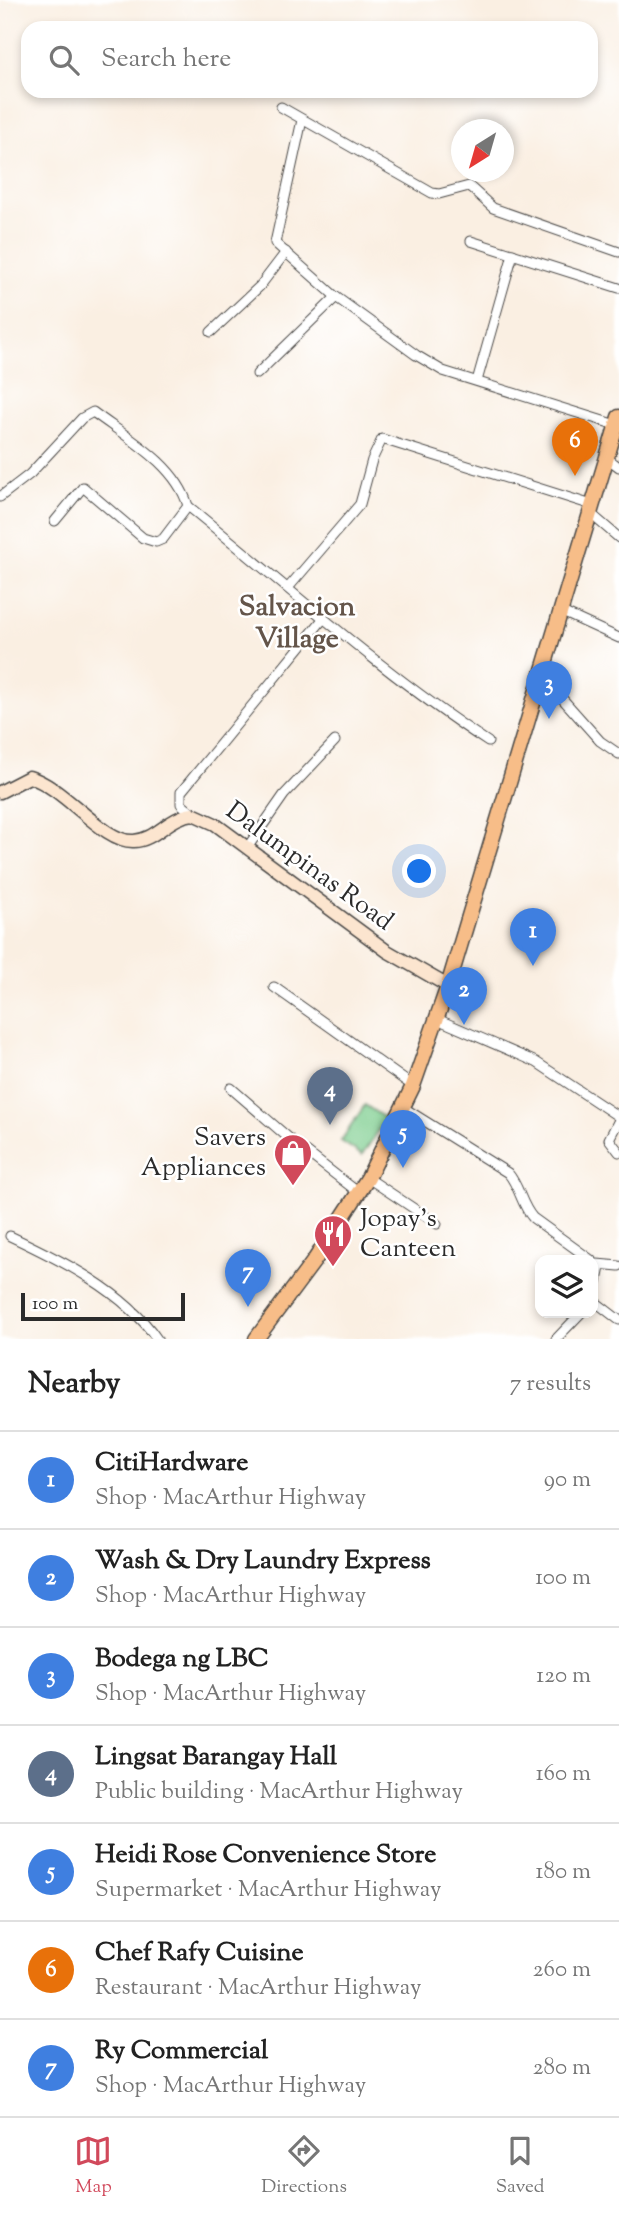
<!DOCTYPE html>
<meta charset="utf-8">
<style>
body{margin:0;font-family:"Sorts Mill Goudy",serif;background:#f2f2f2;color:#222}
.controls{position:absolute;right:21px;bottom:21px;display:grid;overflow:hidden;border-radius:14px;box-shadow:0 4px 10px #0003}
.controls button{width:63px;height:63px;display:grid;place-items:center;padding:0;border:0;border-bottom:2px solid #e0e0e0;background:#fff;color:#222;font:35px sans-serif}
.compass{position:absolute;left:451px;top:119px;width:63px;height:63px;border-radius:50%;background:#fff;box-shadow:0 4px 10px #0003;rotate:217deg}
.scale{position:absolute;left:21px;bottom:18px;width:164px;box-sizing:border-box;padding-left:7px;border:4px solid #2b2b2b;border-top:0;font-size:19px;line-height:24px;white-space:nowrap;color:#2b2b2b;-webkit-text-stroke:5px #fff;paint-order:stroke}
.you{position:absolute;left:420px;top:872px;width:24px;height:24px;margin:-18px;border:5px solid #fff;border-radius:50%;background:#1a73e8;box-shadow:0 0 0 10px #1a73e833}
.badge{display:grid;place-items:center;width:46px;height:46px;border-radius:50%;background:#d1495b;color:#fff;font-size:23px;font-weight:700}
.pin{position:absolute;translate:-50% -58px;filter:drop-shadow(0 2px 4px #0008)}
.pin::after{content:'';position:absolute;top:37px;width:24px;height:21px;background:inherit;clip-path:polygon(0 0,100% 0,50% 100%)}
.list{margin:0;padding:0;list-style:none}
h2{display:flex;justify-content:space-between;align-items:center;height:91px;margin:0;padding:0 28px;font-size:30px}
h2 small{font-size:23px;font-weight:400;color:#767676}
.list li{display:grid;grid-template-columns:46px 1fr auto;gap:21px;align-items:center;box-sizing:border-box;height:98px;padding:0 28px;border-top:2px solid #e0e0e0}
.list b{display:block;font-size:26px;white-space:nowrap}
.list p{margin:0;font-size:23px;white-space:nowrap;color:#767676}
.list em{font-size:23px;font-style:normal;color:#767676}
.icon{flex:none;width:38px;height:38px;fill:none;stroke:currentColor;stroke-width:2;stroke-linecap:round;stroke-linejoin:round}
.map{position:relative;flex:none;width:619px;height:1339px;overflow:hidden}
.search{position:absolute;background:#fff;box-shadow:0 4px 10px #0003;left:21px;right:21px;top:21px;height:77px;display:flex;align-items:center;gap:18px;box-sizing:border-box;padding:0 24px;border-radius:21px;color:#767676;font-size:26px}
.sheet{height:777px;background:#fff}
nav{display:flex;justify-content:space-around;align-items:center;box-sizing:border-box;height:98px;border-top:2px solid #e0e0e0;background:#fff;font-size:19px;color:#767676}
nav a{display:grid;justify-items:center;gap:4px}
nav .on{color:#d1495b}
.map>svg:first-child{display:block}
.green{fill:#7dcd8e;stroke:#547c5c;stroke-width:2}
.lines{fill:none;stroke-linecap:round;stroke-linejoin:round}
.street-casing{stroke:#4a4846;stroke-width:11}
.secondary-casing{stroke:#4a4846;stroke-width:15}
.primary-casing{stroke:#4a4846;stroke-width:17}
.street{stroke:#fff;stroke-width:9}
.secondary{stroke:#fce5cf;stroke-width:12}
.primary{stroke:#f7bd88;stroke-width:14}
.labels{text-anchor:middle;dominant-baseline:central;stroke-width:5;stroke-linejoin:round;paint-order:stroke}
.street-label{font-size:26px;fill:#2b2b2b;stroke:#fff}
.poi-label{font-size:26px;fill:#2b2b2b;stroke:#fff;text-anchor:end}
.neighbourhood-label{font-size:28px;font-weight:bold;fill:#64554a;stroke:#fff}
</style>
<div class="map">
<svg width="619" height="1339" viewBox="0 0 619 1339">
<rect width="100%" height="100%" fill="#fff"/>
<filter id="ink" filterUnits="userSpaceOnUse"><feTurbulence type="fractalNoise" baseFrequency=".0143" numOctaves="2"/><feDisplacementMap in="SourceGraphic" scale="14" xChannelSelector="R" yChannelSelector="G"/><feConvolveMatrix kernelMatrix="1 2 1 2 8 2 1 2 1" color-interpolation-filters="sRGB"/></filter>
<filter id="wash" filterUnits="userSpaceOnUse"><feTurbulence type="fractalNoise" baseFrequency=".00686" numOctaves="4" result="noise"/><feDisplacementMap in="SourceGraphic" scale="28" xChannelSelector="R" yChannelSelector="G"/><feGaussianBlur stdDeviation="1.57" result="paint"/><feColorMatrix in="noise" values="0 0 0 0 0 0 0 0 0 0 0 0 0 0 0 0 0 1.4 0 .05"/><feComposite in="paint" operator="in"/></filter>
<g filter="url(#wash)">
<rect width="100%" height="100%" fill="#faefe2"/>
<!-- green -->
<path class="green" d="M 365,1105 L 386,1119 L 362,1155 L 341,1141 Z"/>
</g>
<g filter="url(#ink)">
<g class="lines">
<defs>
<g id="street">
<path d="M 281,107 L 432,193 L 439,194 L 469,186 L 493,208 L 619,252"/>
<path d="M 302,120 L 275,243 L 336,297 L 416,355 L 443,371 L 616,425"/>
<path d="M 471,241 L 619,288"/>
<path d="M 211,332 L 260,286 L 286,252"/>
<path d="M 257,374 L 336,297"/>
<path d="M 477,381 L 513,254"/>
<path d="M 607,458 L 619,467"/>
<path d="M 0,497 L 30,474 L 82,418 L 93,412 C 126,437 176,464 188,506 C 287,586 381,672 488,742"/>
<path d="M 590,513 L 619,538"/>
<path d="M 55,521 L 83,487 L 143,538 L 156,542 L 163,539 L 188,506"/>
<path d="M 288,588 L 360,504 L 372,460 L 382,439 L 592,505"/>
<path d="M 560,611 L 619,638"/>
<path d="M 543,677 L 600,741 L 619,754"/>
<path d="M 193,814 L 181,804 L 181,792 L 323,619"/>
<path d="M 247,848 L 284,795 L 335,741"/>
<path d="M 274,987 L 413,1086"/>
<path d="M 437,1019 L 536,1062 L 619,1117"/>
<path d="M 231,1088 L 291,1140 L 359,1193"/>
<path d="M 404,1108 L 508,1173 C 520,1187 521,1205 533,1218 L 591,1260"/>
<path d="M 619,1120 L 609,1139 L 619,1152"/>
<path d="M 368,1178 L 437,1224"/>
<path d="M 10,1236 C 61,1260 124,1291 157,1339"/>
<path d="M 597,1264 L 619,1266"/>
<path d="M 593,1300 L 600,1267"/>
<path d="M 593,1300 L 619,1320"/>
<path d="M 556,1339 L 581,1313"/>
</g>
<path id="secondary" d="M 0,792 L 29,777 C 65,787 103,843 134,841 C 156,840 168,817 193,814 L 215,824 L 387,951 L 448,986"/>
<path id="primary" d="M 256,1339 L 314,1261 L 368,1178 L 413,1086 L 448,986 L 619,417"/>
</defs>
<!-- street casing -->
<use href="#street" class="street-casing"/>
<!-- secondary casing -->
<use href="#secondary" class="secondary-casing"/>
<!-- primary casing -->
<use href="#primary" class="primary-casing"/>
<!-- street -->
<use href="#street" class="street"/>
<!-- secondary -->
<use href="#secondary" class="secondary"/>
<!-- primary -->
<use href="#primary" class="primary"/>
</g>
</g>
<!-- icons -->
<defs>
<symbol id="shop-pin" viewBox="-11 -11 22 30"><path d="M0 17L-7.5 6A9.5 9.5 0 1 1 7.5 6Z" fill="#d1495b" stroke="#fff"/><path d="M-5-2.5h2.3a2.7 3.5 0 0 1 5.4 0H5L5.5 6h-11ZM-1.5-2.5h3a1.5 2.3 0 0 0-3 0Z" fill="#fff"/></symbol>
<symbol id="restaurant-pin" viewBox="-11 -11 22 30"><path d="M0 17L-7.5 6A9.5 9.5 0 1 1 7.5 6Z" fill="#d1495b" stroke="#fff"/><path d="M-5-6h1v4h1v-4h1v4h1v-4h1v5L-1.5 .5V6h-2V.5L-5-1ZM5-6V6H3V1.5H1.5Q1.5-4 5-6Z" fill="#fff"/></symbol>
</defs>
<g fill-rule="evenodd">
<use href="#shop-pin" x="271" y="1131" width="44" height="60"/>
<use href="#restaurant-pin" x="311" y="1212" width="44" height="60"/>
</g>
<g class="labels">
<!-- street labels -->
<g class="street-label">
<text transform="translate(309 867) rotate(36)">Dalumpinas Road</text>
</g>
<!-- poi labels -->
<g class="poi-label">
<text x="266" y="1138">Savers<tspan x="266" dy="30">Appliances</tspan></text>
<text x="360" y="1219" text-anchor="start">Jopay's<tspan x="360" dy="30">Canteen</tspan></text>
</g>
<!-- neighbourhood labels -->
<g class="neighbourhood-label">
<text x="297" y="608">Salvacion<tspan x="297" dy="32">Village</tspan></text>
</g>
</g>
</svg>
<div class="controls">
<button><svg class="icon" aria-label="layers" viewBox="0 0 24 24"><path d="M12 4l9 5-9 5-9-5zM3 14l9 5 9-5"/></svg></button>
</div>
<svg class="compass" viewBox="-18 -18 36 36"><path d="M0-13l5 13h-10z" fill="#e53935"/><path d="M0 13l5-13h-10z" fill="#767676"/></svg>
<div class="scale">100 m</div>
<div class="you"></div>
<div class="pin badge" style="left:533px;top:966px;background:#3f7fe0">1</div>
<div class="pin badge" style="left:464px;top:1025px;background:#3f7fe0">2</div>
<div class="pin badge" style="left:549px;top:719px;background:#3f7fe0">3</div>
<div class="pin badge" style="left:330px;top:1125px;background:#5c6f8a">4</div>
<div class="pin badge" style="left:403px;top:1168px;background:#3f7fe0">5</div>
<div class="pin badge" style="left:575px;top:476px;background:#e8710a">6</div>
<div class="pin badge" style="left:248px;top:1307px;background:#3f7fe0">7</div>
<div class="search"><svg class="icon" aria-label="search" viewBox="0 0 24 24"><circle cx="10" cy="10" r="6"/><path d="M15 15l6 6"/></svg>Search here</div>
</div>
<section class="sheet">
<h2>Nearby<small>7 results</small></h2>
<ul class="list">
<li><span class="badge" style="background:#3f7fe0">1</span><div><b>CitiHardware</b><p>Shop · MacArthur Highway</p></div><em>90 m</em></li>
<li><span class="badge" style="background:#3f7fe0">2</span><div><b>Wash &amp; Dry Laundry Express</b><p>Shop · MacArthur Highway</p></div><em>100 m</em></li>
<li><span class="badge" style="background:#3f7fe0">3</span><div><b>Bodega ng LBC</b><p>Shop · MacArthur Highway</p></div><em>120 m</em></li>
<li><span class="badge" style="background:#5c6f8a">4</span><div><b>Lingsat Barangay Hall</b><p>Public building · MacArthur Highway</p></div><em>160 m</em></li>
<li><span class="badge" style="background:#3f7fe0">5</span><div><b>Heidi Rose Convenience Store</b><p>Supermarket · MacArthur Highway</p></div><em>180 m</em></li>
<li><span class="badge" style="background:#e8710a">6</span><div><b>Chef Rafy Cuisine</b><p>Restaurant · MacArthur Highway</p></div><em>260 m</em></li>
<li><span class="badge" style="background:#3f7fe0">7</span><div><b>Ry Commercial</b><p>Shop · MacArthur Highway</p></div><em>280 m</em></li>
</ul>
</section>
<nav>
<a class="on"><svg class="icon" aria-label="map" viewBox="0 0 24 24"><path d="M3 6l6-2 6 2 6-2v14l-6 2-6-2-6 2zM9 4v14M15 6v14"/></svg>Map</a>
<a><svg class="icon" aria-label="directions" viewBox="0 0 24 24"><path d="M12 3l9 9-9 9-9-9zM9 14v-3h6M13 9l2 2-2 2"/></svg>Directions</a>
<a><svg class="icon" aria-label="saved" viewBox="0 0 24 24"><path d="M7 4h10v16l-5-4-5 4z"/></svg>Saved</a>
</nav>
